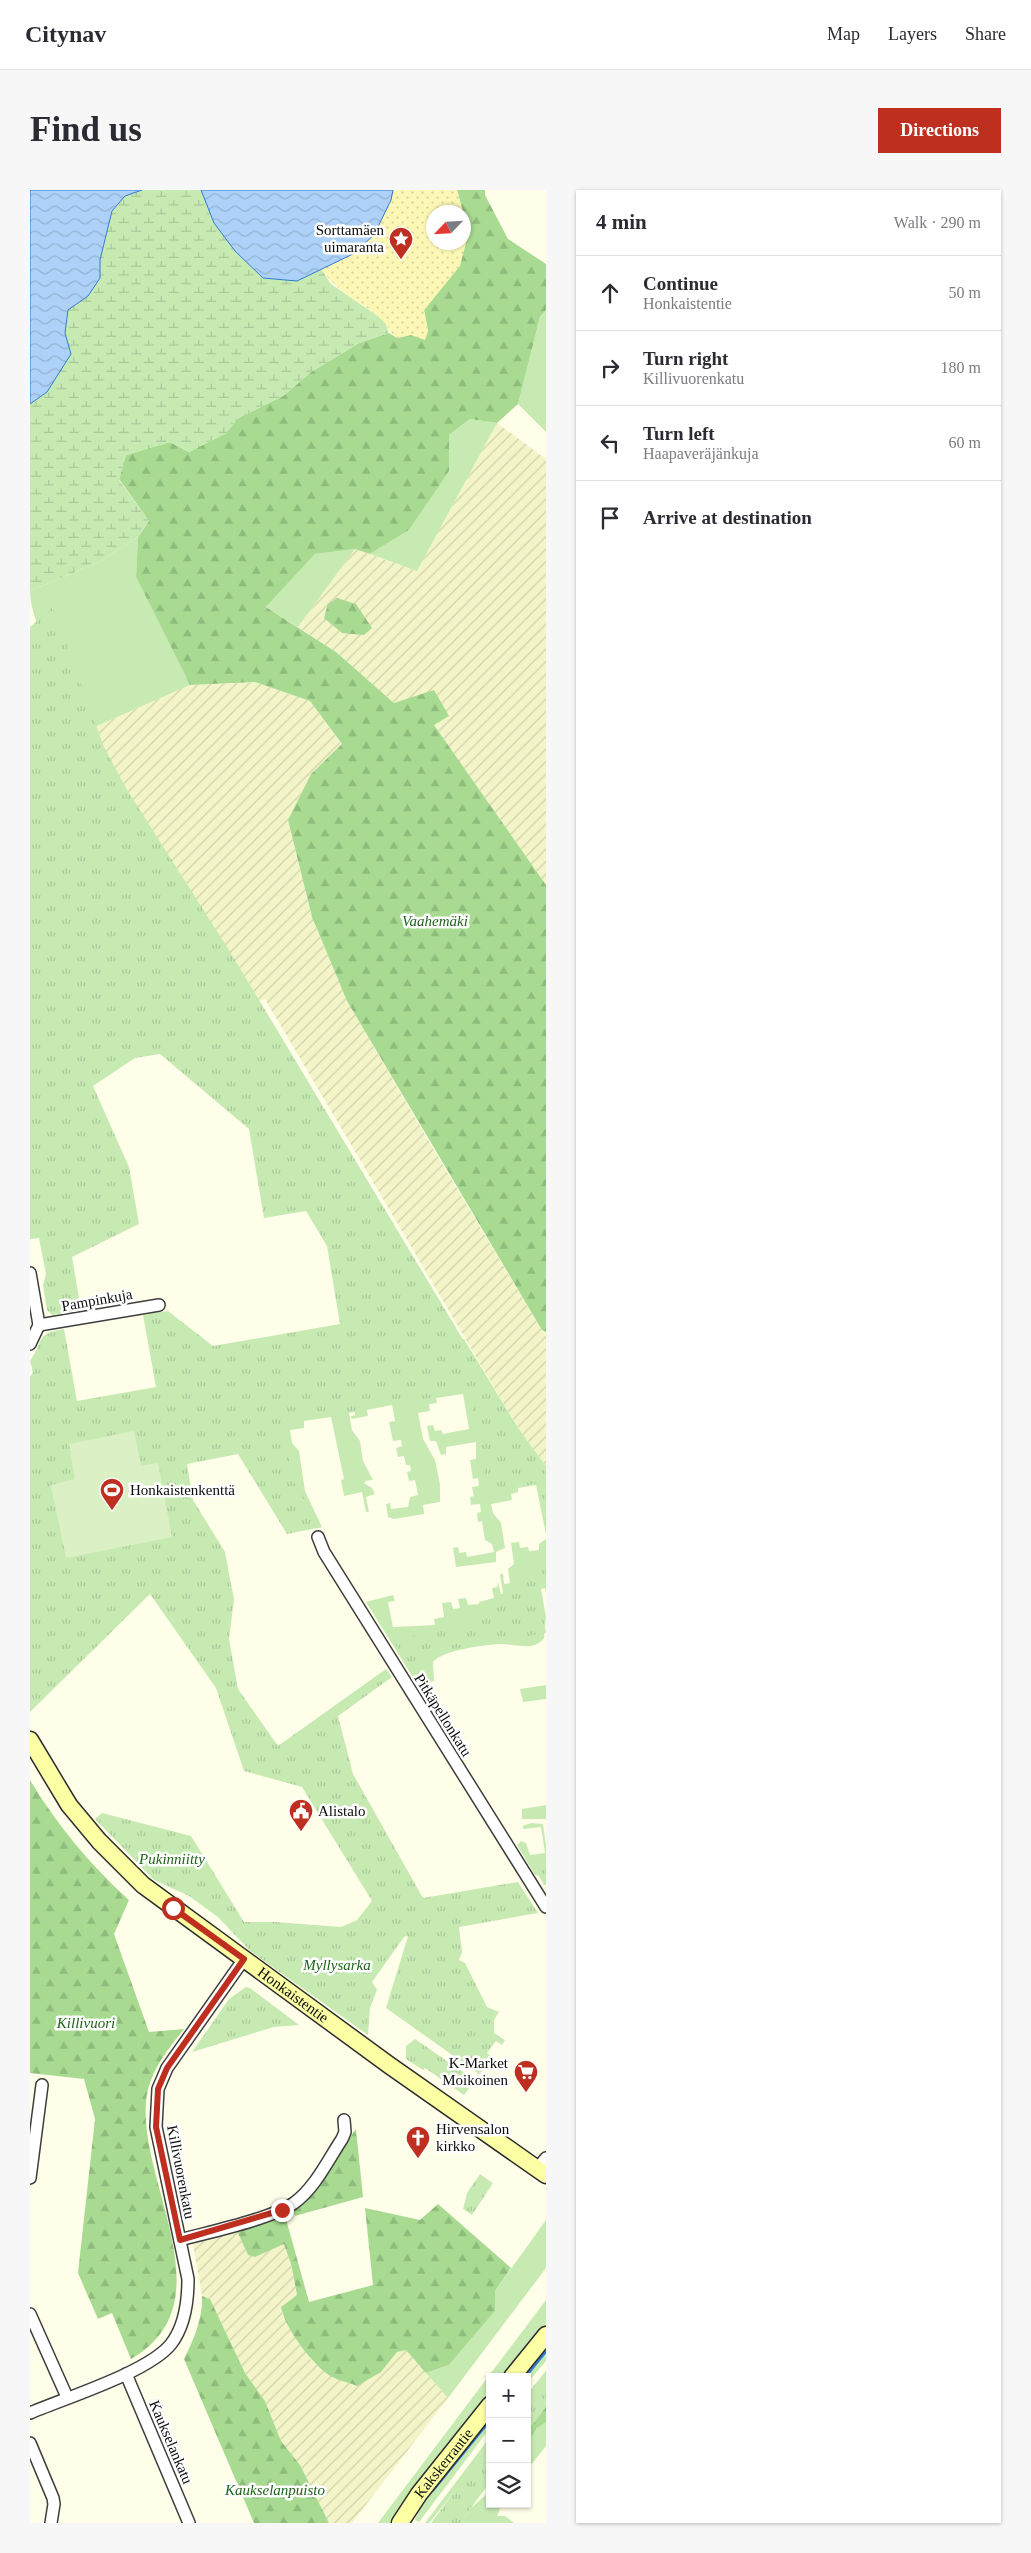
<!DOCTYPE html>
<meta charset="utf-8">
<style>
body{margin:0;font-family:"Times New Roman",serif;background:#f7f7f7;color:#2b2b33}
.controls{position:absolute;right:15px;bottom:15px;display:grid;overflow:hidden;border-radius:0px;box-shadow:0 1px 4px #0004}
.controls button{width:45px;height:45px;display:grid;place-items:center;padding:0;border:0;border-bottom:1px solid #e1e1e2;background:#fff;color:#2b2b33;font:25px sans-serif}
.compass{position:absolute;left:396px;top:15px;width:45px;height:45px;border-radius:50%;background:#fff;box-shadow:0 1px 4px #0004;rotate:245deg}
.stop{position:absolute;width:15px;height:15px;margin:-11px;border:4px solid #bf2f20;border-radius:50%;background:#fff}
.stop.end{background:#bf2f20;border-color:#fff;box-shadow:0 1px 5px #0008}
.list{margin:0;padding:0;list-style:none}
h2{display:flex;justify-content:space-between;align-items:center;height:65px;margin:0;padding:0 20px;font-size:21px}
h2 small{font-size:16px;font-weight:400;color:#7c7c81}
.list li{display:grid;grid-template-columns:32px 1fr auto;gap:15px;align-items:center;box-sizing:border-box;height:75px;padding:0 20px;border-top:1px solid #e1e1e2}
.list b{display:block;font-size:19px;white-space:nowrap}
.list p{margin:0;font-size:16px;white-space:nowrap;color:#7c7c81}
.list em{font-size:16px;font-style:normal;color:#7c7c81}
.icon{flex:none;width:28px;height:28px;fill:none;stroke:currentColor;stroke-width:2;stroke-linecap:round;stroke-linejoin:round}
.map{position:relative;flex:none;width:516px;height:2333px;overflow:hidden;border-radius:0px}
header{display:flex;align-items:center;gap:30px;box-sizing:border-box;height:70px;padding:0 25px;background:#fff;border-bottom:1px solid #e1e1e2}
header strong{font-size:24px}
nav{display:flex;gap:28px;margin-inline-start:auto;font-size:18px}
.intro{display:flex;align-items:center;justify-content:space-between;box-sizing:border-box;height:120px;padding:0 30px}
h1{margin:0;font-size:35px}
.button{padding:12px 22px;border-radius:0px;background:#bf2f20;color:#fff;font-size:18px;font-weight:700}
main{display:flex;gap:30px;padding:0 30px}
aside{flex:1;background:#fff;border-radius:0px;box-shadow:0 1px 4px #0004}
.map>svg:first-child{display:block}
.farmland{fill:url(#farmland-furrows)}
.grass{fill:#c7eab3}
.forest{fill:url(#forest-firs)}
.wetland{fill:url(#wetland-marsh)}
.sand{fill:url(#sand-dots)}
.park{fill:url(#park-tufts)}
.pitch{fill:#dbf1c5}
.water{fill:url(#water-waves);stroke:#317bd1}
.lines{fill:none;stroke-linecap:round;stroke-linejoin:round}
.stream{stroke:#317bd1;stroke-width:3}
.street-casing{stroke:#3e3e3e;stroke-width:14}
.secondary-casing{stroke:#2d2d2d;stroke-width:19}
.street{stroke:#fff;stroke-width:11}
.secondary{stroke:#fcffa4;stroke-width:16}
.route{stroke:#bf2f20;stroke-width:6}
.labels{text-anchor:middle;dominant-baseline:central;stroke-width:5;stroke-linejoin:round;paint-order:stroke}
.poi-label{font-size:15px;fill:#0b0b0b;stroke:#fff;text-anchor:start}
.park-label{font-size:15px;font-style:italic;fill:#1f641a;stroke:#fff}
.street-label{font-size:15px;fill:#0b0b0b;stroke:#fff}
</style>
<header>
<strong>Citynav</strong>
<nav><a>Map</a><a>Layers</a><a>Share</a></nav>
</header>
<div class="intro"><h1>Find us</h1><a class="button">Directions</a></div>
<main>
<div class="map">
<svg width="516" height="2333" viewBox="0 0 516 2333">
<defs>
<pattern id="farmland-furrows" width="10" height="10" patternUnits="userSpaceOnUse" patternTransform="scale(1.25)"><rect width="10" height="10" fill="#f3f5c9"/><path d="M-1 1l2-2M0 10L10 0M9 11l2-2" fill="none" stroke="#cfd1ab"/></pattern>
<pattern id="forest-firs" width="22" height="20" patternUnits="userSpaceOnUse" patternTransform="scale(1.25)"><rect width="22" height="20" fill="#a8db91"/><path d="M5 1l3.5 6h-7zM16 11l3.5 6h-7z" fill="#8fbb7c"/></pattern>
<pattern id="wetland-marsh" width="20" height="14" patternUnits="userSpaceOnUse" patternTransform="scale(1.25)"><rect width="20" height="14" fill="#c7eab3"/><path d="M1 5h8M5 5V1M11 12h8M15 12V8" fill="none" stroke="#aac799"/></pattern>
<pattern id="sand-dots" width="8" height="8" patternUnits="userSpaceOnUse" patternTransform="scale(1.25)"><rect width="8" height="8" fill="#fcf7b4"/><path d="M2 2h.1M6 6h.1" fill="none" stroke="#d7d299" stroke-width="1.8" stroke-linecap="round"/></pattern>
<pattern id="park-tufts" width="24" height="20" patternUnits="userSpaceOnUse" patternTransform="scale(1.25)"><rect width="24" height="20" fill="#c7eab3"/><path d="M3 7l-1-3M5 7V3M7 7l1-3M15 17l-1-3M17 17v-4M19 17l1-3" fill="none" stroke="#aac799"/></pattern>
<pattern id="water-waves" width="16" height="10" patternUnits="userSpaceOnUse" patternTransform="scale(1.25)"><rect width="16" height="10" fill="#add1f8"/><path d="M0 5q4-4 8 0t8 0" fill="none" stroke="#94b2d3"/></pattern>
</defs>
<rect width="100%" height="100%" fill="#fffee9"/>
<!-- farmland -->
<g class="farmland">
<path d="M 467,233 L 516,269 L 516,695 L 404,535 L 364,513 L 306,462 L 268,437 L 325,359 L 387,381 Z"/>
<path d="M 225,492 L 280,511 L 312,555 L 281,584 L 258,630 L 282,727 L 317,811 L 411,972 L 512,1140 L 516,1142 L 516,1276 L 488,1238 L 235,809 L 60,873 L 0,930 L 0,553 L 60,539 L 160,495 Z"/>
<path d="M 206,2039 L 218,2065 L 225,2067 L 254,2053 L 261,2074 L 267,2106 L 251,2117 L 253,2126 L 280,2169 L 299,2186 L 351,2182 L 366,2162 L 376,2160 L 418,2208 L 322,2333 L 299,2333 L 270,2275 L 251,2251 L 235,2211 L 215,2183 L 180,2109 L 172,2106 L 163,2055 L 165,2052 Z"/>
</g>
<!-- grass -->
<g class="grass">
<path d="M 516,120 L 516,242 L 488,214 L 510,127 Z"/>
<path d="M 440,229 L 467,233 L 387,381 L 340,364 L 379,340 L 418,281 L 419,245 Z"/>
<path d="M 108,347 L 106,387 L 160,495 L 60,539 C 42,505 0,438 0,401 L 71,371 Z"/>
<path d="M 325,359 L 268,437 L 236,417 L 285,364 Z"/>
<path d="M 434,1149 L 488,1238 L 516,1276 L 516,1345 L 506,1295 L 488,1298 L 488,1302 L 481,1304 L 482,1310 L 461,1314 L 463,1323 L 471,1333 L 475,1358 L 466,1362 L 466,1372 L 426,1377 L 423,1358 L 428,1357 L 429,1363 L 436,1362 L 437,1367 L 464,1362 L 462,1354 L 455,1350 L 452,1331 L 448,1332 L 447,1323 L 451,1322 L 450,1314 L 441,1315 L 440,1307 L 444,1306 L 442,1297 L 449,1296 L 448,1288 L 443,1289 L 440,1270 L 446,1269 L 446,1252 L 416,1257 L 416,1264 L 411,1265 L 406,1251 L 400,1251 L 397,1236 L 403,1235 L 405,1241 L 411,1240 L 413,1244 L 439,1239 L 433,1204 L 406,1208 L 407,1213 L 399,1214 L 400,1221 L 388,1223 L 393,1249 L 405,1270 L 410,1295 L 410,1312 L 393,1315 L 394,1324 L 364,1329 L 358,1327 L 356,1314 L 360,1313 L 361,1319 L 378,1317 L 380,1307 L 388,1305 L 385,1290 L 379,1291 L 377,1282 L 381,1281 L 380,1275 L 376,1275 L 374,1266 L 368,1267 L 366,1258 L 372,1256 L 371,1250 L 363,1251 L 359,1232 L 365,1231 L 362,1215 L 337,1220 L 338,1226 L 322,1229 L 321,1226 L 325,1225 L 325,1222 L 319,1223 L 322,1240 L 330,1251 L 333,1271 L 343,1290 L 336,1291 L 334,1293 L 342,1298 L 345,1304 L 336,1307 L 339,1322 L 336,1322 L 332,1302 L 314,1306 L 311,1290 L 314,1289 L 301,1227 L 274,1231 L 274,1238 L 260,1240 L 262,1253 L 269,1261 L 275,1301 L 292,1337 L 288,1338 L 233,1244 L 253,1228 Z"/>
<path d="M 516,1349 L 516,1402 L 515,1398 L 511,1399 L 516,1427 L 514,1448 C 504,1462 484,1454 470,1454 C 454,1455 413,1460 403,1472 L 404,1491 L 397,1493 L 404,1512 L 408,1512 C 410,1520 417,1523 416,1531 L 412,1534 L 336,1412 L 363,1405 L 365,1411 L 358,1412 L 363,1437 L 405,1435 L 404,1429 L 414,1427 L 412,1413 L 421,1412 L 423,1419 L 430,1418 L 428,1409 L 436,1408 L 438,1415 L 449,1414 L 449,1412 L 464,1408 L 462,1398 L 467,1397 L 468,1392 L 471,1404 L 473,1404 L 470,1385 L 473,1383 L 474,1394 L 480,1393 L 478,1379 L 484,1374 L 481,1353 L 489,1352 L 490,1358 L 498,1357 L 499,1361 L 509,1360 L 509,1354 Z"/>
<path d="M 516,1495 L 516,1509 L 493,1512 L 490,1499 Z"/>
<path d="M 516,1615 L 516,1629 L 492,1629 L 492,1619 Z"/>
<path d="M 501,1633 L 513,1634 L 516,1655 L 516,1686 L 505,1685 L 487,1655 L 491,1651 L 496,1653 L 500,1665 L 515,1663 L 511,1637 L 493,1639 L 493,1636 Z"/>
<path d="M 516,2030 L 516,2078 L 418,2208 L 396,2183 L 419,2175 L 465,2121 L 465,2101 Z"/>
<path d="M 516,2110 L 516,2134 L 476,2187 L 460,2187 L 460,2208 L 363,2333 L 348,2333 Z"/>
<path d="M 516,2156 L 516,2171 L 497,2193 L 497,2187 L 491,2187 Z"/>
<path d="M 460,2225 L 460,2238 L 389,2332 L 385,2330 L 395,2307 Z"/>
<path d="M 516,2232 L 516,2256 L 497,2280 C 497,2261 497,2241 516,2232 Z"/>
<path d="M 460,2247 L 460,2258 L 399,2333 L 395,2333 Z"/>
<path d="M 460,2301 L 460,2314 L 472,2314 L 467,2326 L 475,2326 L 484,2333 L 430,2333 L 441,2318 Z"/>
</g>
<!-- forest -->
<g class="forest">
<path d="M 427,0 L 455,0 L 455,5 L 478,49 L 516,74 L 516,120 L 510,127 L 488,214 L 467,233 L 440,229 L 419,245 L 419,281 L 379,340 L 340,364 L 325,359 L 285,364 L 236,417 L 306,462 L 364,513 L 404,500 L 419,526 L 404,535 L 516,695 L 516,1142 L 512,1140 L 317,811 L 282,727 L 258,630 L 281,584 L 312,554 L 280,511 L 225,492 L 160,495 L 106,387 L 108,347 L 119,331 L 89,289 L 96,265 L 140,252 L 159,262 L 196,243 L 208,228 L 253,206 L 281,182 L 329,153 L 359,143 L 367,148 L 398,141 L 394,120 L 429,76 L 438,45 Z"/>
<path d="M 307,408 L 326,414 L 342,438 L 334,445 L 312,443 L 294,428 L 298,414 Z"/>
<path d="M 0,1590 C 27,1635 60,1675 99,1710 L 84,1744 L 119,1842 L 154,1839 C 136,1862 119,1882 116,1912 C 109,1995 198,2113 101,2169 L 82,2123 L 68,2129 L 48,2083 L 65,1929 L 54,1889 L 0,1883 Z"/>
<path d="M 326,1939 L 333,2007 L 265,2026 L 263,2020 L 282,2001 Z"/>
<path d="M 408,2014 L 481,2078 L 465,2101 L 465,2121 L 419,2175 L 396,2183 L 376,2160 L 367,2162 L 351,2182 L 327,2196 C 318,2192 305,2190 297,2184 C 280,2171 255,2138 251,2117 L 267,2105 L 261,2074 L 254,2054 L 225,2067 L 218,2065 L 206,2039 L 249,2027 L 256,2029 L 279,2112 L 343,2095 L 335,2018 L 390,2030 Z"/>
<path d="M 172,2106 L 180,2109 L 215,2183 L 235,2211 L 251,2251 L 270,2275 L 299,2333 L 224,2333 L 154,2169 C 164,2149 173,2128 172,2106 Z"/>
<path d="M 516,2186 L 516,2232 L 507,2238 L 497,2254 L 497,2209 Z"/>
</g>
<!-- wetland -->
<path class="wetland" d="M 112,0 L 171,0 L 184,33 L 205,61 L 267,91 L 291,79 L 301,94 L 355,131 L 359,143 L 329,153 L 281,182 L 253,206 L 208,228 L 196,243 L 159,262 L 140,252 L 96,265 L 89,290 L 119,331 L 108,347 L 71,371 L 0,401 L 0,214 L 17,202 L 41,164 L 35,143 L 38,120 L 58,106 L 70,88 L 70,70 L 82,21 L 95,5 Z"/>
<!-- sand -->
<path class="sand" d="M 363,0 L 427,0 L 433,22 L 403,22 L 403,52 L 433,52 L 434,26 L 438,45 L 430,76 L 394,120 L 398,141 L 395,150 L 381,145 L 367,148 C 359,143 359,136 352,130 C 332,111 307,103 291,79 L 323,64 L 361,10 Z"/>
<!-- park -->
<g class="park">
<path d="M 23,417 L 74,557 L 96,598 L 202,765 L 485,1236 L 516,1282 L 516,1341 L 508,1293 L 457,1302 L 439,1201 L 254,1233 L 264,1292 L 292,1337 L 257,1344 L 208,1264 L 157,1274 L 163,1310 L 195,1362 L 204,1410 L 199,1449 L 208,1499 L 248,1556 L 356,1479 L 362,1487 L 308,1526 L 323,1584 L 393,1708 L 488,1692 L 508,1723 L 429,1737 L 432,1762 L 429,1770 L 435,1773 L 457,1817 L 469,1822 L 464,1830 L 464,1843 L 475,1850 L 472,1855 L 466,1851 L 457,1863 L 462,1867 L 457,1873 L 452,1870 L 447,1877 L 452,1881 L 449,1884 L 356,1818 L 378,1746 L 374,1747 L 342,1792 L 347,1800 L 340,1818 L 338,1845 L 220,1761 L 188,1727 L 159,1706 L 124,1690 L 65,1629 L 72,1623 L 161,1646 L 214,1732 L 246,1732 L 311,1737 L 327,1730 L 342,1711 L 272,1597 L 214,1581 L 186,1498 L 120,1404 L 0,1522 L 0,1187 L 3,1182 L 0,1171 C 15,1150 4,1144 34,1139 L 47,1211 L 126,1197 L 113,1125 L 138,1121 L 183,1156 L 310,1134 L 297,1056 L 276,1021 L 234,1028 L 219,939 L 130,864 L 105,868 L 63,896 L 99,977 L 109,1034 L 42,1067 L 51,1120 L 22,1125 L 17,1120 L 13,1095 L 16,1084 L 9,1048 L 0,1049 L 0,437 Z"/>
<path d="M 516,1374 L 516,1392 L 508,1394 L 516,1443 L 400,1463 L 379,1477 L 362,1449 L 421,1439 L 465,1412 Z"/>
<path d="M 516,1678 L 516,1695 L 514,1695 L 505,1680 Z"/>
<path d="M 216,1797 L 220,1798 L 269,1835 L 244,1837 L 162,1862 L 199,1809 Z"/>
<path d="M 385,1849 L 440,1887 L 438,1889 L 443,1893 L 434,1905 L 395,1878 L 393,1880 L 376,1869 L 376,1856 Z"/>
<path d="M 450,1984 L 463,1993 L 442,2025 L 433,2019 L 437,2003 Z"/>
<path d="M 516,2181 L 516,2217 L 497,2242 L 497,2204 Z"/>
<path d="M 460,2254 L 460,2292 L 430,2333 L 401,2333 Z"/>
</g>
<!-- pitch -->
<path class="pitch" d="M 104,1241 L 111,1276 L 128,1273 L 142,1347 L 36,1368 L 21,1295 L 45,1289 L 39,1254 Z"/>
<!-- water -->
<g class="water">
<path d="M 0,0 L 112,0 L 95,6 L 82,21 L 70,70 L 70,88 L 58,106 L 38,120 L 35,143 L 41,164 L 17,202 L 0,214 Z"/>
<path d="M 171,0 L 363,0 L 361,10 L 344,45 L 323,64 L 267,91 L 233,88 L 205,61 L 184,33 Z"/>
</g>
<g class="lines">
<!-- stream -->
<g class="stream">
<path d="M 495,2187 L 516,2161"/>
<path d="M 403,2300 L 460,2230"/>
</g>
<defs>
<g id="street">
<path d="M 0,1083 L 9,1135 L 0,1154"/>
<path d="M 9,1135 L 129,1115"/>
<path d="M 288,1347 L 294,1362 L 516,1717"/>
<path d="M 507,1979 L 516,1968"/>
<path d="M 0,1988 L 12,1895"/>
<path d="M 150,2050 C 179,2042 241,2029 264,2013 C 285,1998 298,1970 312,1949 L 315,1942 L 314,1930"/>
<path d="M 0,2124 L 37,2207"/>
<path d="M 96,2184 L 159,2333"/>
<path d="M 0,2223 C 35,2208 119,2182 141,2154 C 155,2136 158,2111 158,2089 L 126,1937 L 128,1899 L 137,1878 L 214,1769"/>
<path d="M 0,2253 L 23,2308 L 24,2314 L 21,2333"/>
</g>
<g id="secondary">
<path id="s1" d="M 0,1550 L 39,1615 L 69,1651 L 113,1695 L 359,1875 L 516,1985"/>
<path d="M 482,2187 L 516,2145"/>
<path id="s2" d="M 370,2333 L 389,2304 L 460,2215"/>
</g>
</defs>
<!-- street casing -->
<use href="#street" class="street-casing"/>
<!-- secondary casing -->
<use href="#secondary" class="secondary-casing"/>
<!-- street -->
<use href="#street" class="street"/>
<!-- secondary -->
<use href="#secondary" class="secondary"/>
</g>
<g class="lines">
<!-- route -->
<path class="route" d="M 143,1718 L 214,1769 L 137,1878 L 128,1899 L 126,1937 L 150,2050 L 252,2020"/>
</g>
<!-- icons -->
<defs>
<symbol id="sight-pin" viewBox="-11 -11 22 30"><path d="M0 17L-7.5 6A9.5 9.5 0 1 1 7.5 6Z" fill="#bf2f20" stroke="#fff"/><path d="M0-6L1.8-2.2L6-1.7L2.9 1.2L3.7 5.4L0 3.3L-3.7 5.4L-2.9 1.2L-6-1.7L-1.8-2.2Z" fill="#fff"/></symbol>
<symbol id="stadium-pin" viewBox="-11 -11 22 30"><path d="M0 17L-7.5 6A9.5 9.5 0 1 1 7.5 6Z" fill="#bf2f20" stroke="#fff"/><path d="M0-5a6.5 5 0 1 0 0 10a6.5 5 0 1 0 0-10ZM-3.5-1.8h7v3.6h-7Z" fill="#fff"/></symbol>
<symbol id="civic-pin" viewBox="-11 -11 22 30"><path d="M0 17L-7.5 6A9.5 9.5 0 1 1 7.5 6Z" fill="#bf2f20" stroke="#fff"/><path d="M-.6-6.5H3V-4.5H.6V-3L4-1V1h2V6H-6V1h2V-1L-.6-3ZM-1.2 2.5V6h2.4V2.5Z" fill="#fff"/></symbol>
<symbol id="supermarket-pin" viewBox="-11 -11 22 30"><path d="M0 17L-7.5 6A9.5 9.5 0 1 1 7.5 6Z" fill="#bf2f20" stroke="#fff"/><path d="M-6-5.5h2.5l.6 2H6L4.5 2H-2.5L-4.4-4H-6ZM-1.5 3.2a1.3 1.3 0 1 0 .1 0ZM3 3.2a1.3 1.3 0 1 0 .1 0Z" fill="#fff"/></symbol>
<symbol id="church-pin" viewBox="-11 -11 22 30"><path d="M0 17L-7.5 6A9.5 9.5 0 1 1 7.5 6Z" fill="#bf2f20" stroke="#fff"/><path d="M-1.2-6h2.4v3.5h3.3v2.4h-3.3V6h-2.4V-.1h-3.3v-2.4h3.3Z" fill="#fff"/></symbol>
</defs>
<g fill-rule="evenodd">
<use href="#sight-pin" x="357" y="35" width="28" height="38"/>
<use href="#stadium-pin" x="68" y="1286" width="28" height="38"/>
<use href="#civic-pin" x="257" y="1607" width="28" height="38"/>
<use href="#supermarket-pin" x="482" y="1868" width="28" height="38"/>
<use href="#church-pin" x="374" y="1934" width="28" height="38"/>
</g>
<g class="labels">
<!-- poi labels -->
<g class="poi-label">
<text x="354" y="40" text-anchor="end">Sorttamäen<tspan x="354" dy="17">uimaranta</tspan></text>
<text x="100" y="1300">Honkaistenkenttä</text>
<text x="288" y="1621">Alistalo</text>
<text x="478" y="1873" text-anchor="end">K-Market<tspan x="478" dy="17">Moikoinen</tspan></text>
<text x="406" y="1939">Hirvensalon<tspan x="406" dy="17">kirkko</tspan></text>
</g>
<!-- park labels -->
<g class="park-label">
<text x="405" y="731">Vaahemäki</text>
<text x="142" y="1669">Pukinniitty</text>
<text x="307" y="1775">Myllysarka</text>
<text x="56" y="1833">Killivuori</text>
<text x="245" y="2300">Kaukselanpuisto</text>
</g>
<!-- street labels -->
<g class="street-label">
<text transform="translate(67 1110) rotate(-10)">Pampinkuja</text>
<text transform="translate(413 1525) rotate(58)">Pitkäpellonkatu</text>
<text stroke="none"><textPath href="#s1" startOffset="371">Honkaistentie</textPath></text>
<text transform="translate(151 1982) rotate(79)">Killivuorenkatu</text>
<text transform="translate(141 2252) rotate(67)">Kaukselankatu</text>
<text stroke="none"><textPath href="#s2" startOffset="74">Kakskerrantie</textPath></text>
</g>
</g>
</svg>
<div class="controls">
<button>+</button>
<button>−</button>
<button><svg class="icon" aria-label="layers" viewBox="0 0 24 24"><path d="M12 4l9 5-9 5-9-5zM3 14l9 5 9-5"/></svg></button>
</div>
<svg class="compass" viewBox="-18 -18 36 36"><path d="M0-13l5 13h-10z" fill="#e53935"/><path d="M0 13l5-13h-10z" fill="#7c7c81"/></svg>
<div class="stop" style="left:143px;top:1718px"></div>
<div class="stop end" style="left:252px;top:2020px"></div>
</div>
<aside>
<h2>4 min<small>Walk · 290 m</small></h2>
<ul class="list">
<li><svg class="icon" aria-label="ahead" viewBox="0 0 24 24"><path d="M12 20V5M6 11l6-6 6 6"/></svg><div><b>Continue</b><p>Honkaistentie</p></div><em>50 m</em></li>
<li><svg class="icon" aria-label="right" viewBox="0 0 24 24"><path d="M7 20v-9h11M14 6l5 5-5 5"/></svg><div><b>Turn right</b><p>Killivuorenkatu</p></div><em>180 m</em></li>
<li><svg class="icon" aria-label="left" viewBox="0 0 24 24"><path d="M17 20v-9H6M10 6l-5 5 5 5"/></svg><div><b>Turn left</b><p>Haapaveräjänkuja</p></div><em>60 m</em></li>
<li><svg class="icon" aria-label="arrive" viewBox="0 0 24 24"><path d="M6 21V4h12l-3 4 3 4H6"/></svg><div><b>Arrive at destination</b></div></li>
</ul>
</aside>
</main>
